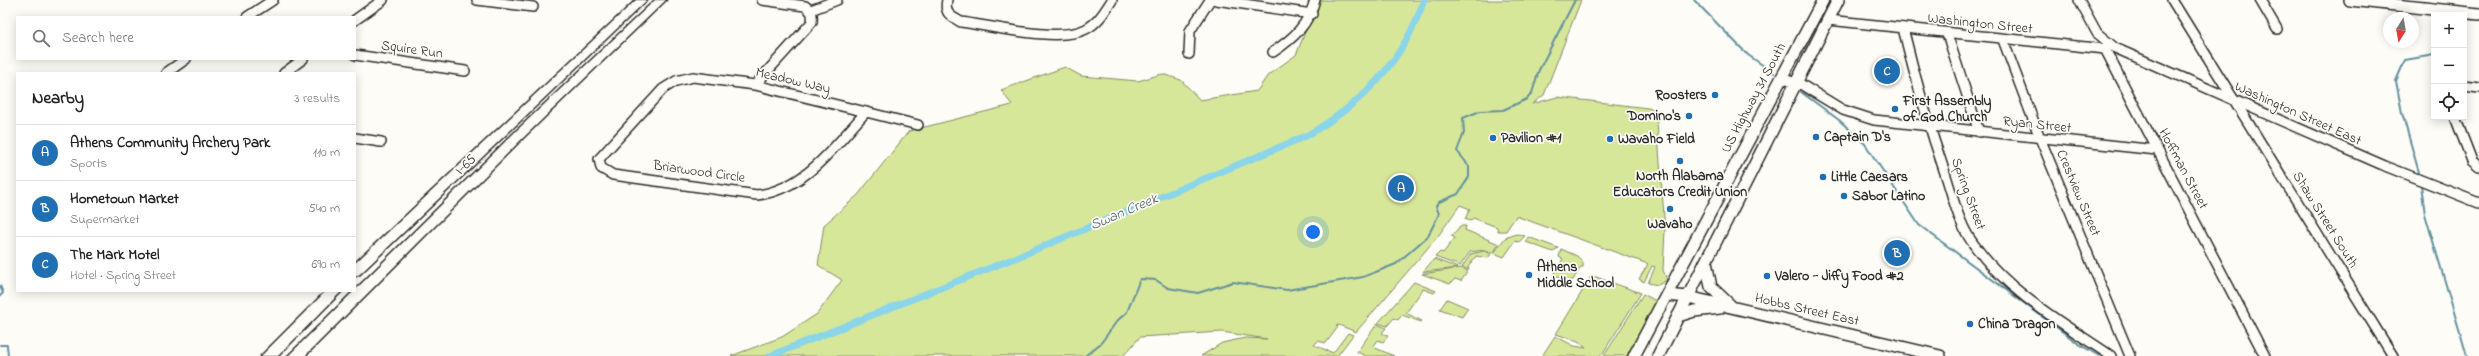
<!DOCTYPE html>
<meta charset="utf-8">
<style>
body{margin:0;font-family:"Indie Flower",sans-serif;background:#f2f2f2;color:#222}
.controls{position:absolute;right:12px;top:12px;display:grid;overflow:hidden;border-radius:0px;box-shadow:0 2px 10px #0003}
.controls button{width:36px;height:36px;display:grid;place-items:center;padding:0;border:0;border-bottom:1px solid #e0e0e0;background:#fff;color:#222;font:20px sans-serif}
.compass{position:absolute;left:2383px;top:12px;width:36px;height:36px;border-radius:50%;background:#fff;box-shadow:0 2px 10px #0003;rotate:191deg}
.you{position:absolute;left:1313px;top:232px;width:14px;height:14px;margin:-10px;border:3px solid #fff;border-radius:50%;background:#1a73e8;box-shadow:0 0 0 6px #1a73e833}
.badge{display:grid;place-items:center;width:26px;height:26px;border-radius:50%;background:#1f6fb2;color:#fff;font-size:13px;font-weight:700}
.pin{position:absolute;translate:-50% -50%;border:2px solid #fff;box-shadow:0 1px 4px #0006}
.list{margin:0;padding:0;list-style:none}
h2{display:flex;justify-content:space-between;align-items:center;height:52px;margin:0;padding:0 16px;font-size:17px}
h2 small{font-size:13px;font-weight:400;color:#767676}
.list li{display:grid;grid-template-columns:26px 1fr auto;gap:12px;align-items:center;box-sizing:border-box;height:56px;padding:0 16px;border-top:1px solid #e0e0e0}
.list b{display:block;font-size:15px;white-space:nowrap}
.list p{margin:0;font-size:13px;white-space:nowrap;color:#767676}
.list em{font-size:13px;font-style:normal;color:#767676}
.icon{flex:none;width:22px;height:22px;fill:none;stroke:currentColor;stroke-width:2;stroke-linecap:round;stroke-linejoin:round}
.map{position:relative;flex:none;width:2479px;height:356px;overflow:hidden}
.search{position:absolute;background:#fff;box-shadow:0 2px 10px #0003;left:16px;top:16px;width:340px;height:44px;display:flex;align-items:center;gap:10px;box-sizing:border-box;padding:0 14px;border-radius:0px;color:#767676;font-size:15px}
.panel{position:absolute;background:#fff;box-shadow:0 2px 10px #0003;left:16px;top:72px;width:340px;height:220px;border-radius:0px}
.map>svg:first-child{display:block}
.green{fill:#d7e79a;stroke:#818962}
.lines{fill:none;stroke-linecap:round;stroke-linejoin:round}
.stream{stroke:#64919e;stroke-width:2}
.canal{stroke:#8ad5ea;stroke-width:7}
.minor-casing{stroke:#2b2b2b;stroke-width:12}
.major-casing{stroke:#2b2b2b;stroke-width:14}
.highway-casing{stroke:#2b2b2b;stroke-width:3}
.minor{stroke:#fdfcf7;stroke-width:9}
.major{stroke:#fdfcf7;stroke-width:11}
.highway{fill:#fdfcf7;fill-rule:evenodd}
.poi-dot{fill:#1f6fb2;stroke:#fdfcf7;stroke-width:1.5}
.labels{text-anchor:middle;dominant-baseline:central;stroke-width:3.5;stroke-linejoin:round;paint-order:stroke}
.street-label{font-size:14px;fill:#2b2b2b;stroke:#fdfcf7}
.poi-label{font-size:14px;font-weight:bold;fill:#2b2b2b;stroke:#fdfcf7;text-anchor:start}
.water-label{font-size:15px;font-style:italic;fill:#485e64;stroke:#fdfcf7}
</style>
<div class="map">
<svg width="2479" height="356" viewBox="0 0 2479 356">
<rect width="100%" height="100%" fill="#fdfcf7"/>
<filter id="ink" filterUnits="userSpaceOnUse"><feTurbulence type="fractalNoise" baseFrequency=".025" numOctaves="2"/><feDisplacementMap in="SourceGraphic" scale="8" xChannelSelector="R" yChannelSelector="G"/><feConvolveMatrix kernelMatrix="1 2 1 2 8 2 1 2 1" color-interpolation-filters="sRGB"/></filter>
<g filter="url(#ink)">
<!-- green -->
<g class="green">
<path d="M 1318,0 L 1581,0 L 1544,95 L 1532,104 L 1557,97 L 1656,109 L 1665,230 L 1663,270 L 1667,280 L 1658,285 L 1648,283 L 1655,267 L 1652,266 L 1644,282 L 1639,279 L 1648,264 L 1516,216 L 1506,231 L 1498,231 L 1497,227 L 1473,218 L 1470,221 L 1465,219 L 1470,209 L 1460,205 L 1438,236 L 1356,332 L 1339,325 L 1336,326 L 1338,327 L 1326,343 L 1318,341 L 1314,345 L 1333,353 L 1348,333 L 1353,335 L 1337,356 L 1201,356 L 1222,343 L 1245,338 L 1267,339 L 1222,332 L 1140,337 L 1123,356 L 731,356 L 782,337 L 817,314 L 842,280 L 818,265 L 824,225 L 858,195 L 909,131 L 1012,105 L 1001,90 L 1065,67 L 1081,76 L 1138,81 L 1162,74 L 1181,80 L 1200,100 L 1257,91 L 1268,75 L 1296,55 Z"/>
<path d="M 1460,226 L 1466,226 L 1465,230 L 1499,244 L 1493,253 L 1484,250 L 1470,252 L 1460,266 L 1435,257 L 1440,252 L 1443,253 L 1455,238 L 1450,235 L 1452,236 Z"/>
<path d="M 1517,234 L 1525,236 L 1519,242 L 1515,241 L 1504,257 L 1494,253 L 1505,238 Z"/>
<path d="M 1528,237 L 1558,248 L 1553,252 L 1526,242 Z"/>
<path d="M 1561,249 L 1577,256 L 1583,262 L 1583,267 L 1581,267 L 1573,280 L 1567,281 L 1553,275 L 1563,259 L 1559,257 Z"/>
<path d="M 1484,251 L 1491,254 L 1488,258 L 1476,256 L 1468,267 L 1469,270 L 1462,267 L 1471,254 Z"/>
<path d="M 1434,259 L 1458,268 L 1423,272 Z"/>
<path d="M 1461,268 L 1468,271 L 1461,281 L 1455,279 L 1450,284 L 1422,274 Z"/>
<path d="M 1591,277 L 1596,277 L 1641,293 L 1601,356 L 1542,356 L 1555,336 L 1574,346 L 1586,348 L 1578,341 L 1556,334 Z"/>
<path d="M 1414,282 L 1436,291 L 1434,293 L 1423,289 L 1406,313 L 1422,321 L 1421,322 L 1402,315 L 1398,320 L 1394,318 L 1387,326 L 1378,323 Z"/>
<path d="M 1643,294 L 1656,301 L 1630,356 L 1604,356 Z"/>
<path d="M 1447,299 L 1468,308 L 1462,317 L 1440,309 Z"/>
<path d="M 1377,324 L 1386,328 L 1382,333 L 1388,336 L 1383,342 L 1378,340 L 1373,347 L 1394,356 L 1366,356 L 1357,352 Z"/>
</g>
<g class="lines">
<!-- stream -->
<g class="stream">
<path d="M 1694,0 L 1748,55 L 1774,73"/>
<path d="M 1801,92 L 1839,120 L 1865,144 L 1919,225 L 2079,344 L 2099,356"/>
<path d="M 2420,176 L 2402,113 L 2396,81 L 2405,60 L 2434,55"/>
<path d="M 2421,185 L 2425,214 L 2467,356"/>
<path d="M 0,286 L 3,293 L 0,296"/>
<path d="M 0,345 L 7,345 L 8,356"/>
<path d="M 1085,356 L 1101,343 L 1117,321 L 1127,312 L 1140,279 L 1156,280 L 1168,288 L 1198,293 L 1233,282 L 1287,290 L 1363,277 L 1396,264 L 1428,236 L 1439,214 L 1436,206 L 1439,202 L 1458,194 L 1469,177 L 1469,166 L 1457,151 L 1464,133 L 1463,118 L 1480,111 L 1503,110 L 1527,99 L 1532,93 L 1539,70 L 1575,0"/>
</g>
<!-- canal -->
<path class="canal" d="M 770,356 L 1025,254 L 1306,136 C 1362,104 1403,62 1424,0"/>
<defs>
<g id="minor">
<path d="M 477,0 L 533,7"/>
<path d="M 947,0 C 944,13 950,16 961,22 C 991,26 1060,43 1086,29 C 1098,23 1105,11 1112,0"/>
<path d="M 1216,0 L 1312,14"/>
<path d="M 2079,0 L 2097,33 L 2115,48 L 2385,166 L 2479,203"/>
<path d="M 2172,0 L 2393,356"/>
<path d="M 2260,0 L 2277,29"/>
<path d="M 811,10 L 837,0"/>
<path d="M 247,17 L 273,0"/>
<path d="M 355,20 L 383,0"/>
<path d="M 1828,20 L 2105,49"/>
<path d="M 1903,28 C 1915,78 1929,127 1946,176 C 1954,200 1959,226 1975,246 C 2009,293 2064,324 2111,356"/>
<path d="M 1947,34 L 1979,132"/>
<path d="M 2003,40 L 2040,138 L 2130,356"/>
<path d="M 2108,44 L 2105,49 L 2265,356"/>
<path d="M 1273,52 C 1294,38 1308,25 1315,0"/>
<path d="M 1189,54 L 1190,31 L 1210,0"/>
<path d="M 355,55 L 465,71"/>
<path d="M 166,73 L 186,59"/>
<path d="M 284,73 L 303,59"/>
<path d="M 693,77 L 755,85 L 866,112 C 834,146 806,189 757,195 L 613,175 L 601,168 L 599,159 L 663,89 L 676,81 Z"/>
<path d="M 1781,78 L 1802,85 L 1843,110 L 1874,120 L 2157,150"/>
<path d="M 755,85 L 812,22 C 813,14 812,11 805,6 L 762,0"/>
<path d="M 2464,86 L 2479,88"/>
<path d="M 866,112 L 918,125"/>
<path d="M 2455,117 L 2472,161 L 2479,167"/>
<path d="M 355,138 L 381,142"/>
</g>
<g id="major">
<path d="M 2350,0 L 2479,14"/>
<path d="M 1706,262 L 1711,287 L 1730,305"/>
<path d="M 1667,295 L 1688,297 L 1940,356"/>
<path d="M 1678,316 L 1694,311 L 1720,308"/>
<path d="M 1634,356 L 1823,0"/>
<path d="M 1658,356 L 1838,0"/>
</g>
<g id="highway">
<path d="M 636,0 L 647,0 L 360,274 L 355,276 L 355,263 Z"/>
<path d="M 655,0 L 666,0 L 524,137 L 305,356 L 288,356 L 516,131 Z"/>
<path d="M 326,291 L 342,291 L 278,356 L 261,356 Z"/>
</g>
</defs>
<!-- minor casing -->
<use href="#minor" class="minor-casing"/>
<!-- major casing -->
<use href="#major" class="major-casing"/>
<!-- highway casing -->
<use href="#highway" class="highway-casing"/>
<!-- minor -->
<use href="#minor" class="minor"/>
<!-- major -->
<use href="#major" class="major"/>
<!-- highway -->
<use href="#highway" class="highway"/>
</g>
</g>
<!-- markers -->
<g class="poi-dot">
<circle cx="1715" cy="95" r="4"/>
<circle cx="1895" cy="109" r="4"/>
<circle cx="1689" cy="116" r="4"/>
<circle cx="1816" cy="137" r="4"/>
<circle cx="1493" cy="138" r="4"/>
<circle cx="1610" cy="139" r="4"/>
<circle cx="1680" cy="161" r="4"/>
<circle cx="1823" cy="177" r="4"/>
<circle cx="1844" cy="196" r="4"/>
<circle cx="1670" cy="209" r="4"/>
<circle cx="1529" cy="275" r="4"/>
<circle cx="1767" cy="276" r="4"/>
<circle cx="1970" cy="324" r="4"/>
</g>
<g class="labels">
<!-- street labels -->
<g class="street-label">
<text transform="translate(1980 24) rotate(6)">Washington Street</text>
<text transform="translate(412 50) rotate(8)">Squire Run</text>
<text transform="translate(793 81) rotate(13)">Meadow Way</text>
<text transform="translate(1754 98) rotate(-62)">US Highway 31 South</text>
<text transform="translate(2298 114) rotate(24)">Washington Street East</text>
<text transform="translate(2037 125) rotate(6)">Ryan Street</text>
<text transform="translate(466 165) rotate(-44)">I-65</text>
<text transform="translate(2183 169) rotate(62)">Hoffman Street</text>
<text transform="translate(699 172) rotate(8)">Briarwood Circle</text>
<text transform="translate(2078 193) rotate(67)">Crestview Street</text>
<text transform="translate(1968 194) rotate(70)">Spring Street</text>
<text transform="translate(2325 220) rotate(58)">Shaw Street South</text>
<text transform="translate(1807 310) rotate(13)">Hobbs Street East</text>
</g>
<!-- poi labels -->
<g class="poi-label">
<text x="1707" y="95" text-anchor="end">Roosters</text>
<text x="1903" y="101">First Assembly<tspan x="1903" dy="16">of God Church</tspan></text>
<text x="1681" y="116" text-anchor="end">Domino's</text>
<text x="1824" y="137">Captain D's</text>
<text x="1501" y="138">Pavilion #1</text>
<text x="1618" y="139">Wavaho Field</text>
<text x="1680" y="176" text-anchor="middle">North Alabama<tspan x="1680" dy="16">Educators Credit Union</tspan></text>
<text x="1831" y="177">Little Caesars</text>
<text x="1852" y="196">Sabor Latino</text>
<text x="1670" y="224" text-anchor="middle">Wavaho</text>
<text x="1537" y="267">Athens<tspan x="1537" dy="16">Middle School</tspan></text>
<text x="1775" y="276">Valero - Jiffy Food #2</text>
<text x="1978" y="324">China Dragon</text>
</g>
<!-- water labels -->
<g class="water-label">
<text transform="translate(1124 212) rotate(-23)">Swan Creek</text>
</g>
</g>
</svg>
<div class="controls">
<button>+</button>
<button>−</button>
<button><svg class="icon" aria-label="locate" viewBox="0 0 24 24"><circle cx="12" cy="12" r="6"/><path d="M12 2v4M12 18v4M2 12h4M18 12h4"/></svg></button>
</div>
<svg class="compass" viewBox="-18 -18 36 36"><path d="M0-13l5 13h-10z" fill="#e53935"/><path d="M0 13l5-13h-10z" fill="#767676"/></svg>
<div class="you"></div>
<div class="pin badge" style="left:1401px;top:188px">A</div>
<div class="pin badge" style="left:1897px;top:253px">B</div>
<div class="pin badge" style="left:1887px;top:71px">C</div>
<div class="search"><svg class="icon" aria-label="search" viewBox="0 0 24 24"><circle cx="10" cy="10" r="6"/><path d="M15 15l6 6"/></svg>Search here</div>
<section class="panel">
<h2>Nearby<small>3 results</small></h2>
<ul class="list">
<li><span class="badge">A</span><div><b>Athens Community Archery Park</b><p>Sports</p></div><em>110 m</em></li>
<li><span class="badge">B</span><div><b>Hometown Market</b><p>Supermarket</p></div><em>540 m</em></li>
<li><span class="badge">C</span><div><b>The Mark Motel</b><p>Hotel · Spring Street</p></div><em>690 m</em></li>
</ul>
</section>
</div>
